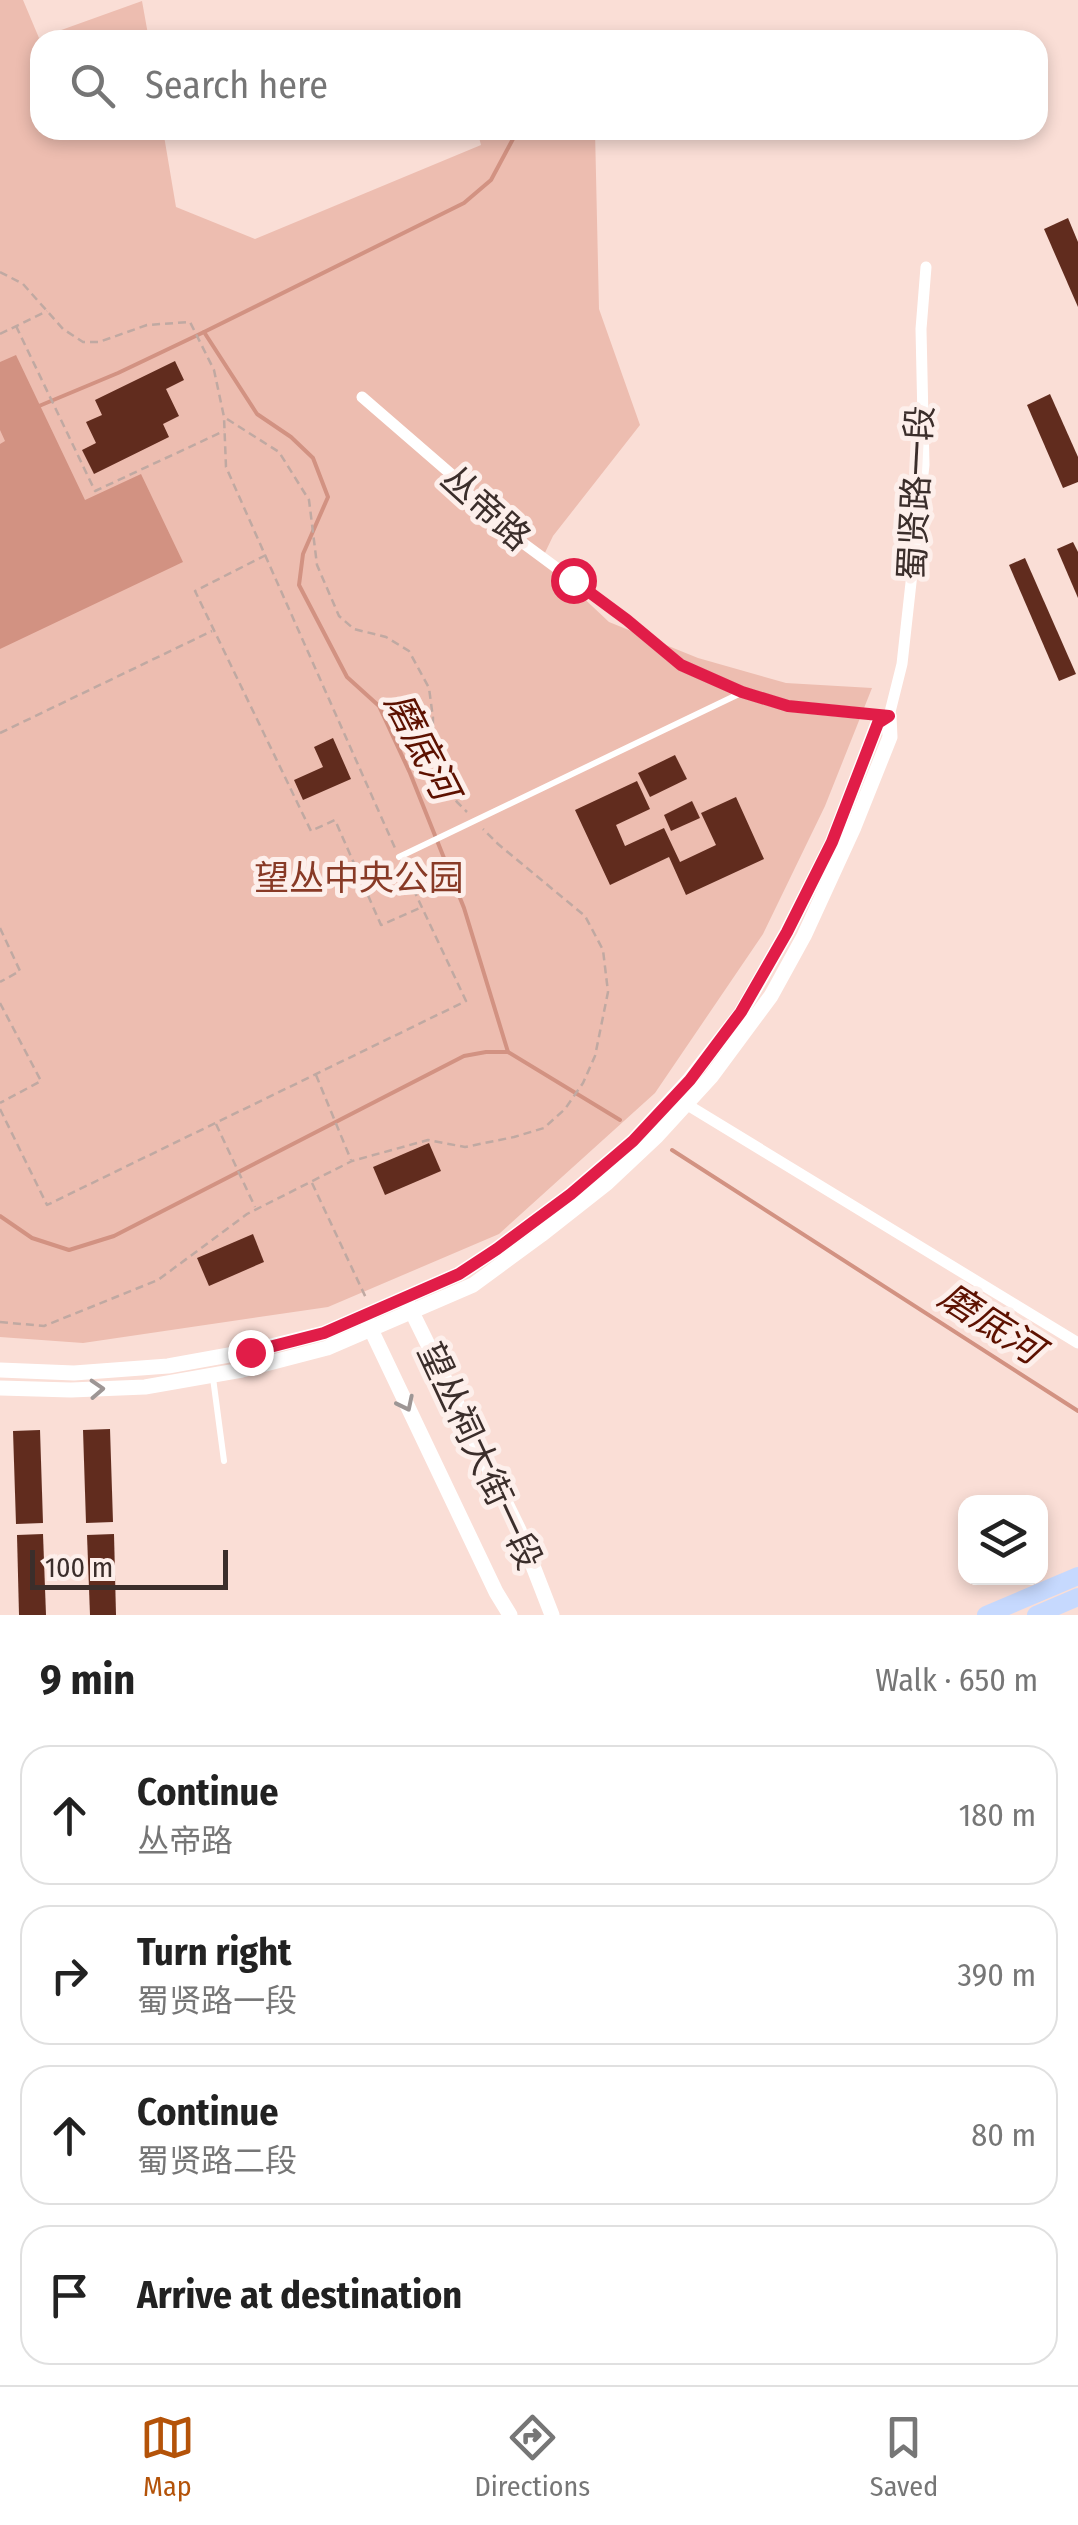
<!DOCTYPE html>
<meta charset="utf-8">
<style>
body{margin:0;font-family:"Fira Sans Condensed","Noto Sans SC",sans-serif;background:#f6f6f6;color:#222}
.controls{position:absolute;right:30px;bottom:30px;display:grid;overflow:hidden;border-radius:20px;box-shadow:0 5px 15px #0003}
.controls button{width:90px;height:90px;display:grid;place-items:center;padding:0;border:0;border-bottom:2px solid #e0e0e0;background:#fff;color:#222;font:50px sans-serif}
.scale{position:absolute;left:30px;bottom:25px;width:198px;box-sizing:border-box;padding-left:10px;border:5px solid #3b2e2b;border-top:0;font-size:28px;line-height:35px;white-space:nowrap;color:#3b2e2b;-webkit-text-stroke:8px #fdefeb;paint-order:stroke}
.stop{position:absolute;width:30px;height:30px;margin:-22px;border:8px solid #e11d48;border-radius:50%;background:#fff}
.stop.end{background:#e11d48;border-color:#fff;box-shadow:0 2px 10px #0008}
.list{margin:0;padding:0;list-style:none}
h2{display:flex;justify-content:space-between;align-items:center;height:130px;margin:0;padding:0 40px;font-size:42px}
h2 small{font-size:32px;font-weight:400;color:#767676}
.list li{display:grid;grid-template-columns:65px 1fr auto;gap:30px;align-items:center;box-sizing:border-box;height:140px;margin:0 20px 20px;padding:0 20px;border:2px solid #e0e0e0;border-radius:30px}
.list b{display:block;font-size:38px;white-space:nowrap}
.list p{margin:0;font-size:32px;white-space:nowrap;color:#767676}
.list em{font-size:32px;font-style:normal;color:#767676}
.icon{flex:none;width:55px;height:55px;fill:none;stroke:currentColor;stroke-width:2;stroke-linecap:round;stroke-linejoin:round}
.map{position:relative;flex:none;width:1078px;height:1615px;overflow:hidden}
.search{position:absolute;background:#fff;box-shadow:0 5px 15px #0003;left:30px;right:30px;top:30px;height:110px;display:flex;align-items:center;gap:25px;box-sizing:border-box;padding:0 35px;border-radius:30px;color:#767676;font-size:38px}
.sheet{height:770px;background:#fff}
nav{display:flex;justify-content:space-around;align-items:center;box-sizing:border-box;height:140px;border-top:2px solid #e0e0e0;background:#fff;font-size:28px;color:#767676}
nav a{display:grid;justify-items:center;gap:5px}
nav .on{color:#b45309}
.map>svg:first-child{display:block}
.green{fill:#edbdb0}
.water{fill:#d29282}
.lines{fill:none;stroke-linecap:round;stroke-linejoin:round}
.stream{stroke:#d29282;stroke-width:4}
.building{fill:#612c1e}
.path{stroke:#c0a9a2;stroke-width:2.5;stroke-dasharray:8 5;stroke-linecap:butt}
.service{stroke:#fff;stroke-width:6}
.minor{stroke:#fff;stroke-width:11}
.tertiary{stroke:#fff;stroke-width:15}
.primary{stroke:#c6d9fe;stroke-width:18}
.oneway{stroke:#9d9695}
.route{stroke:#e11d48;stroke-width:12}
.labels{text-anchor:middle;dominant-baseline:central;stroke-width:10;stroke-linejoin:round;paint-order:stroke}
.street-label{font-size:35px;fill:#3b2e2b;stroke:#fdefeb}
.park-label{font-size:35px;fill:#883a26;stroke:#fdefeb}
.water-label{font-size:38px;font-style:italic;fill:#5d1100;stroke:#fdefeb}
</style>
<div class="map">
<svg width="1078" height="1615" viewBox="0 0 1078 1615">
<rect width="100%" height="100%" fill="#faded6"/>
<!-- green -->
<path class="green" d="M 0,0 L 23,0 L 39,38 L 142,1 L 149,40 L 40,40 L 40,130 L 163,130 L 176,207 L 255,239 L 481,145 L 477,130 L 595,130 L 599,309 L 640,425 L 553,536 L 542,559 L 609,622 L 698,658 L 786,683 L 872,688 L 825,806 L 763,934 L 655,1093 L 499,1234 L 328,1307 L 83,1343 L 0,1337 Z"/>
<!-- water -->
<path class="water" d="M 16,355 L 85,500 L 141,474 L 183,562 L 0,649 L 0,444 L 5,441 L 0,430 L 0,362 Z"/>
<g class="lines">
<!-- stream -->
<g class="stream">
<path d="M 204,332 L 464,203 L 491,180 L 514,137 L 514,130"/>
<path d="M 39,406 L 118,373 L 204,332 L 257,414 L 291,437 L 313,458 L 328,497 L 303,554 L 299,585 L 347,677 L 379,706 L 410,773 L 464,908 L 508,1052 L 620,1120"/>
<path d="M 672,1150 L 1078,1411"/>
<path d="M 0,1216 L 32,1238 L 69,1250 L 114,1236 L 464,1056 L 486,1052 L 508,1052"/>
</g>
</g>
<!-- building -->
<g class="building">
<path d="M 1068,218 L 1078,242 L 1078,307 L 1044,229 Z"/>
<path d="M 175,361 L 184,380 L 166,389 L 179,416 L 163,424 L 169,437 L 94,474 L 82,450 L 96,443 L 86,422 L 102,415 L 95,400 Z"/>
<path d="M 1050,394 L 1078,457 L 1078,482 L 1063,488 L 1027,405 Z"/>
<path d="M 1073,542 L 1078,552 L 1078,598 L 1057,549 Z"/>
<path d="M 1025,558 L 1076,674 L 1059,681 L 1009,565 Z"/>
<path d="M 333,738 L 351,779 L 303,800 L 294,780 L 323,767 L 314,747 Z"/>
<path d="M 675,755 L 687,779 L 650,797 L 638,773 Z"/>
<path d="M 637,781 L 650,809 L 616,825 L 625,846 L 664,828 L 680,862 L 716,845 L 701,813 L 736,797 L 764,859 L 686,895 L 669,857 L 610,885 L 575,810 Z"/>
<path d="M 692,801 L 700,818 L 671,831 L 664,815 Z"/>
<path d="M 429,1143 L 441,1171 L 385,1195 L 373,1167 Z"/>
<path d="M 253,1234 L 264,1262 L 209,1286 L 197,1258 Z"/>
<path d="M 110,1429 L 113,1522 L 86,1523 L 83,1430 Z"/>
<path d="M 40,1430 L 43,1523 L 16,1524 L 13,1431 Z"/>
<path d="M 43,1534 L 46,1615 L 19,1615 L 17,1535 Z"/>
<path d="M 114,1534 L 116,1615 L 90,1615 L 87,1535 Z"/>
</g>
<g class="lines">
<!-- path -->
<g class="path">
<path d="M 0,272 L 23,284 L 63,329 L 83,342 L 99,342 L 147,325 L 190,322 L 214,370 L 224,417 L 226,467 L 395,848"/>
<path d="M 16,326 L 95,491 L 224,431"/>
<path d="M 0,334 L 47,311"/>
<path d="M 227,419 L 279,452 L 309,500 L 317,565 L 339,616 L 354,629 L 386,637 L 409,651 L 429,688 L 433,718 L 432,764 L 457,802 L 467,812"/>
<path d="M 266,555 L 195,591 L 311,831 L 335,820 L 381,925 L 420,908"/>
<path d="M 0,733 L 212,631"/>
<path d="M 0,928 L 20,971 L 0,982"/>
<path d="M 0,1003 L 41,1081 L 0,1103"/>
<path d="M 316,1075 L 351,1160"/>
<path d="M 0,1109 L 47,1205 L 466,1001 L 402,865"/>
<path d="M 216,1124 L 255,1207"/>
<path d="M 312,1183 L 366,1298"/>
<path d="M 0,1322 L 44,1326 L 158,1280 L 247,1214 L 352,1161 L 428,1140 L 465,1147 L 514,1137 L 544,1128 L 565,1109 L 583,1083 L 595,1056 L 608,992 L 603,950 L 585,916 L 498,844 L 483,829"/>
</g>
<!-- service -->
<g class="service">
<path d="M 399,857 L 741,693"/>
<path d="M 213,1378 L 224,1461"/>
</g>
<!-- minor -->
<g class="minor">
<path d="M 362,397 L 459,481 L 485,515 L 627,620 L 681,665 L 742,692 L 788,706 L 889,716 L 902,664 L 924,465 L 921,329 L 926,267"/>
<path d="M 686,1104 L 1078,1343"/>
</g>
<!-- tertiary -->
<g class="tertiary">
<path d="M 407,1302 L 519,1530 L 552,1615"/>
<path d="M 366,1319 L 496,1592 L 510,1615"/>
<path d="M 0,1370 L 74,1373 L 168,1366 L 251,1351 L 324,1333 L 459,1274 L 497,1249 L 571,1194 L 633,1141 L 689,1080 L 741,1013 L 787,932 L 832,843 L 878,723 L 889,716"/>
<path d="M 0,1388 L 71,1390 L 145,1387 L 242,1370 L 327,1348 L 473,1285 L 541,1235 L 607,1183 L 657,1136 L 711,1077 L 771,996 L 804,936 L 854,827 L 890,737 L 889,716"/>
</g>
<!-- primary -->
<g class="primary">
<path d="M 986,1615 L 1078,1576"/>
<path d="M 1036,1615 L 1078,1597"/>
</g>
</g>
<!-- one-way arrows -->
<defs><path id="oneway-chevron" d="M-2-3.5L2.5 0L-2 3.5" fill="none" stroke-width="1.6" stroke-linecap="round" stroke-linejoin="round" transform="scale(2.5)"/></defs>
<g class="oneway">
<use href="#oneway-chevron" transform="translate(97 1389) rotate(-3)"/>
<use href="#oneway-chevron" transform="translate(406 1404) rotate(64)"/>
</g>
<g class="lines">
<!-- route -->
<path class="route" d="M 250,1352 L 324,1333 L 459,1274 L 497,1249 L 571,1194 L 633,1141 L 690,1080 L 741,1012 L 787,932 L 832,842 L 878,723 L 889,716 L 788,706 L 742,692 L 681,665 L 627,620 L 573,580"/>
</g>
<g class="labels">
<!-- street labels -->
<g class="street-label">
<text transform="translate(916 493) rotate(-87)">蜀贤路一段</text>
<text transform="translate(486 508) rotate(42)">丛帝路</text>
<text transform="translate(480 1456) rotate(65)">望丛祠大街一段</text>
</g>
<!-- park labels -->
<g class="park-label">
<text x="359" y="878">望丛中央公园</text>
</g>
<!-- water labels -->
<g class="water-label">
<text transform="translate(422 746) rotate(63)">磨底河</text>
<text transform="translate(991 1323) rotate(33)">磨底河</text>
</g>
</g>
</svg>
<div class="controls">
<button><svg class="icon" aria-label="layers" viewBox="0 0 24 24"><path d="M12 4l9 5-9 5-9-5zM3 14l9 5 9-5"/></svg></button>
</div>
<div class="scale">100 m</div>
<div class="stop" style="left:573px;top:580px"></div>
<div class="stop end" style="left:250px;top:1352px"></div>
<div class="search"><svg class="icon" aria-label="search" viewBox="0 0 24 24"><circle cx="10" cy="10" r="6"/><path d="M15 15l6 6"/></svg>Search here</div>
</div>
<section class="sheet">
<h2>9 min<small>Walk · 650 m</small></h2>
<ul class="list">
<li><svg class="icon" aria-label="ahead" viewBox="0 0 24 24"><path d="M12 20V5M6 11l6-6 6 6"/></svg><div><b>Continue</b><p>丛帝路</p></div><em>180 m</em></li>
<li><svg class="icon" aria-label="right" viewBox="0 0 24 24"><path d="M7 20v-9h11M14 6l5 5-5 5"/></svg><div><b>Turn right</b><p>蜀贤路一段</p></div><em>390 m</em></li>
<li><svg class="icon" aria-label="ahead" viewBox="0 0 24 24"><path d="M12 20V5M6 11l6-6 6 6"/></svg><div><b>Continue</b><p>蜀贤路二段</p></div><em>80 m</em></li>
<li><svg class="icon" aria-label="arrive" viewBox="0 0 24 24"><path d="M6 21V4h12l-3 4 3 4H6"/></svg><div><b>Arrive at destination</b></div></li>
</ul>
</section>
<nav>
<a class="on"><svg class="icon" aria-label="map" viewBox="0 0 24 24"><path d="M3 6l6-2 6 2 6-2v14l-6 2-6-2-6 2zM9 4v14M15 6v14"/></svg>Map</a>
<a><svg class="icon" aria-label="directions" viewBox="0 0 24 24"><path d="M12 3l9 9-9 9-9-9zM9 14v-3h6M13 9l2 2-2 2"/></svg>Directions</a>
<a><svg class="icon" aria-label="saved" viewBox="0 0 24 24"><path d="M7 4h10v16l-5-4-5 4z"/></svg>Saved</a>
</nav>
